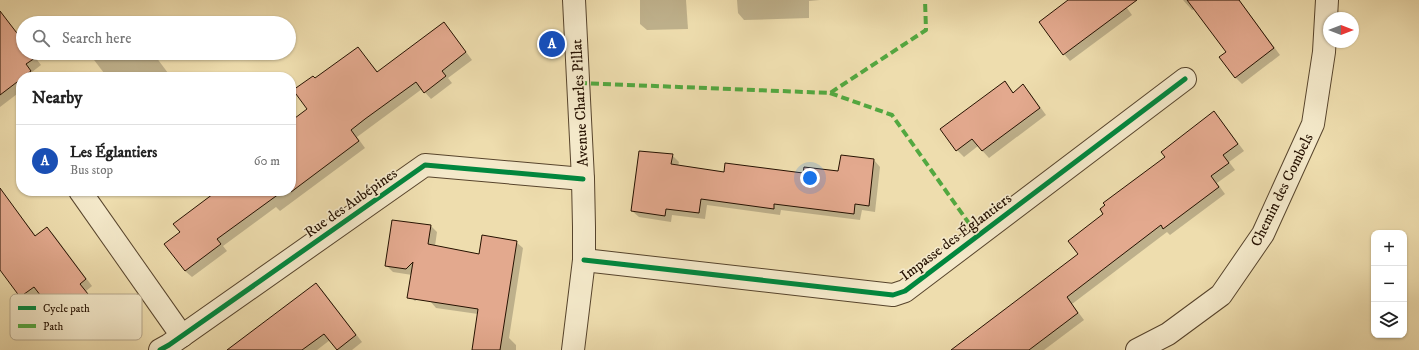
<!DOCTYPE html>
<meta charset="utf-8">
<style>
body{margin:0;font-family:"IM FELL DW Pica",serif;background:#f2f2f2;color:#222}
.controls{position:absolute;right:12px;bottom:12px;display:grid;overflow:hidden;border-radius:8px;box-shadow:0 1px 3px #0004}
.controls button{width:36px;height:36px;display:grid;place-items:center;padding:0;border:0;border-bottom:1px solid #e0e0e0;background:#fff;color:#222;font:20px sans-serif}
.compass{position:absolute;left:1323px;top:12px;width:36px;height:36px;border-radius:50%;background:#fff;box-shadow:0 1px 3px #0004;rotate:90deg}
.you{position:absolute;left:810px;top:178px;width:14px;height:14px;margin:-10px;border:3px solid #fff;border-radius:50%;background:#1a73e8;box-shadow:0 0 0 6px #1a73e833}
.badge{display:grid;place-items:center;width:26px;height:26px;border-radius:50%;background:#8f2418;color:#fff;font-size:13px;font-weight:700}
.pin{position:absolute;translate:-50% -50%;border:2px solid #fff;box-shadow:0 1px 4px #0006}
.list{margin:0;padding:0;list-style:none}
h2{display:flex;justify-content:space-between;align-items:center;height:52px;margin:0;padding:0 16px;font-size:17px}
h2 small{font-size:13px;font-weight:400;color:#767676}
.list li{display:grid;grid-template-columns:26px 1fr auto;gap:12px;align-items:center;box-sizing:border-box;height:72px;padding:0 16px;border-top:1px solid #e0e0e0}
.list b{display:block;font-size:15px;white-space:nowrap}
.list p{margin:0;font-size:13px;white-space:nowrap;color:#767676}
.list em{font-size:13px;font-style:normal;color:#767676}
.icon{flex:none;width:22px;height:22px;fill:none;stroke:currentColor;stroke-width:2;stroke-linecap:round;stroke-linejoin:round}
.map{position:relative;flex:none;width:1419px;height:350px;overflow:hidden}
.search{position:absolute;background:#fff;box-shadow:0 1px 3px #0004;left:16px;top:16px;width:280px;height:44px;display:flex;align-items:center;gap:10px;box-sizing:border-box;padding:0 14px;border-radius:22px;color:#767676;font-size:15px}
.panel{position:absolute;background:#fff;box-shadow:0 1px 3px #0004;left:16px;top:72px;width:280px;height:124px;border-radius:16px}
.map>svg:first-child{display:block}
.shadow{fill:#0003}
.building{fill:#e3a98e;stroke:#251100}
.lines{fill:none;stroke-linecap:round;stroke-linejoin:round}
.minor-casing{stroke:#57442c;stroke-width:24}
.minor{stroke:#f4e9ca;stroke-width:22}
.quiet{stroke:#53a840;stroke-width:4;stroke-dasharray:8 4;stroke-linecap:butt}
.cycleway-casing{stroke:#f4e9ca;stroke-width:8}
.cycleway{stroke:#00873e;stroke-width:5}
.labels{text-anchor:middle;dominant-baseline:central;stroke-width:3.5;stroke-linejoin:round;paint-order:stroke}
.street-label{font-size:15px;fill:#251100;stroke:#f4e9ca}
.key{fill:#f4e9ca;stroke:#b6a88d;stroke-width:1}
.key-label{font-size:11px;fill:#251100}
</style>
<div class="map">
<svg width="1419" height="350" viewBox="0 0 1419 350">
<rect width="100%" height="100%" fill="#eeddae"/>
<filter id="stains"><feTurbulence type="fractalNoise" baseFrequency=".005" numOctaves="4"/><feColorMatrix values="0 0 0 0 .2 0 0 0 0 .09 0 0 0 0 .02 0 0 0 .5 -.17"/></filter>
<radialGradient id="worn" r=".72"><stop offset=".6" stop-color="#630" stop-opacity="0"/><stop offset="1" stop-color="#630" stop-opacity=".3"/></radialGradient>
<!-- shadow -->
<g class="shadow">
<path d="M 640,0 L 686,0 L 688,29 L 647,30 L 640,24 Z"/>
<path d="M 737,0 L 820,0 L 809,1 L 809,18 L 744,20 L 738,13 Z"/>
<path d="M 1070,0 L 1121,0 L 1132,15 L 1070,61 L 1064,54 Z"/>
<path d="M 1183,0 L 1239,0 L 1280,55 L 1242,84 L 1235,77 L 1227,52 L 1195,9 L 1192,10 Z"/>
<path d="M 0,12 L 23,41 L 23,53 L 32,53 L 41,65 L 32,72 L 36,77 L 21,77 L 21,91 L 0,107 Z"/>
<path d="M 443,23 L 450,30 L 472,60 L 448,78 L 452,83 L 431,99 L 422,89 L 357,137 L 365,148 L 280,211 L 276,207 L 223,246 L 227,251 L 192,277 L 185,271 L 181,233 L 218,191 L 291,191 L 291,136 L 308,109 L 315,79 L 358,48 L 378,72 Z"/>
<path d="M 95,53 L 153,53 L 171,77 L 107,77 L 91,56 Z"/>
<path d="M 1005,83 L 1014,93 L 1023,86 L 1030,93 L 1046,115 L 989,158 L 978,146 L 964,157 L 957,150 Z"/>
<path d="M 1214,113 L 1220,119 L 1244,151 L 1229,162 L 1235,170 L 1217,183 L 1225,194 L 1170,235 L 1167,232 L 1072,304 L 1084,320 L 1044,350 L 956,350 L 1079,255 L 1105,214 Z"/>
<path d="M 672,155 L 679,162 L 678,166 L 725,173 L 804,174 L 839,172 L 842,156 L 874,160 L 880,167 L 875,212 L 862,210 L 860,220 L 781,210 L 780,215 L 707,205 L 705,219 L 672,215 L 671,222 L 639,217 L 632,211 Z"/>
<path d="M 0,189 L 36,236 L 47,228 L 54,235 L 92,286 L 86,291 L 94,302 L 64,323 L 40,294 L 28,303 L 21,296 L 0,268 Z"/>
<path d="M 431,226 L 437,232 L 435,246 L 480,255 L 516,242 L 523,248 L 509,338 L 516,345 L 516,350 L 473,350 L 478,314 L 436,308 L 430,301 L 442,280 L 415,301 L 409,295 L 412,275 L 393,272 L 386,265 Z"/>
<path d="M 316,284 L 323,291 L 362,342 L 352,350 L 337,350 L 330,340 L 317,350 L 229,350 Z"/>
</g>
<!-- building -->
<g class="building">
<path d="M 1068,0 L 1137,0 L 1063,55 L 1039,22 Z"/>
<path d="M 1187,0 L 1239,0 L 1274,48 L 1235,78 L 1219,57 L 1226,52 Z"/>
<path d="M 0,11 L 23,41 L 23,53 L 32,53 L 35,58 L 26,64 L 31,71 L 23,77 L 21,77 L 21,79 L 0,95 Z"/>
<path d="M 444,22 L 466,52 L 442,71 L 446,76 L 424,93 L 416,82 L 365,119 L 351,130 L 359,141 L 291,192 L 291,121 L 307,109 L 293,90 L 313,76 L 315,78 L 358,47 L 377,72 Z"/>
<path d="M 1005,81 L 1013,93 L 1023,84 L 1040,108 L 982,151 L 972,139 L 956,151 L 940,129 Z"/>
<path d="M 1214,111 L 1238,144 L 1223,155 L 1229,163 L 1211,176 L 1219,187 L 1163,229 L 1161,225 L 1067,297 L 1078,313 L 1029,350 L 951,350 L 1078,254 L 1068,241 L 1103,214 L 1100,209 L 1105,205 L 1103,203 L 1165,157 L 1161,152 Z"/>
<path d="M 639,151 L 673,154 L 671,164 L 724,172 L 725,163 L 803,173 L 804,167 L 838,171 L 841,155 L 874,159 L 869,206 L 855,204 L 854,214 L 774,204 L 774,209 L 701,199 L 699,213 L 666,209 L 665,216 L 631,211 Z"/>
<path d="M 0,188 L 35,236 L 47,227 L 86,279 L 80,284 L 88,294 L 57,317 L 34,287 L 20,297 L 0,270 Z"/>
<path d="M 217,191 L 283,191 L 217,239 L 221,244 L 185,271 L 164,244 L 180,232 L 173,224 Z"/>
<path d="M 392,220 L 431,225 L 428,244 L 479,254 L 482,235 L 517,241 L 500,350 L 472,350 L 478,309 L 407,298 L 413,262 L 406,269 L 385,266 Z"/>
<path d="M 316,283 L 356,335 L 337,350 L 324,334 L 302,350 L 227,350 Z"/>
</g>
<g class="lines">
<defs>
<g id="minor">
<path d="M 80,191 L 182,336"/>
<path d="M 584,260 L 893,295 L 905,291 L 1185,79"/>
<path d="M 160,350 L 169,345 L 425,165 L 583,179"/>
<path d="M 573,350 L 584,260 L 584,227 L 583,179 L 574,0"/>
<path d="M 1137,350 L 1168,334 L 1221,295 L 1263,234 L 1313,124 L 1324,52 L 1327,0"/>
</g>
</defs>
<!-- minor casing -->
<use href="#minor" class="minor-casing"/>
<!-- minor -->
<use href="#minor" class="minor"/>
<!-- quiet -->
<g class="quiet">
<path d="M 579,83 L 830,93 L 926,30 L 925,0"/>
<path d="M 830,93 L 892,115 L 978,236"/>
</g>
<defs>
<g id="cycleway">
<path d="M 584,260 L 893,295 L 905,291 L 1185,79"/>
<path d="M 160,350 L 169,345 L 425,165 L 583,179"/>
</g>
</defs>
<!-- cycleway casing -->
<use href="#cycleway" class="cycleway-casing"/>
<!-- cycleway -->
<use href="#cycleway" class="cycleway"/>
</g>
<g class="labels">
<!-- street labels -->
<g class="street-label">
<text transform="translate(580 103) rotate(-93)">Avenue Charles Pillat</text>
<text transform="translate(1282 190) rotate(-64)">Chemin des Combels</text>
<text transform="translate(351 203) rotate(-35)">Rue des Aubépines</text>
<text transform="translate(956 237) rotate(-37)">Impasse des Églantiers</text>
</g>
</g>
<!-- legend -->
<rect x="10" y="294" width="132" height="46" rx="6" class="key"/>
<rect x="18" y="306" width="18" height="4" fill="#00873e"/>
<rect x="18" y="324" width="18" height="4" fill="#53a840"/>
<g class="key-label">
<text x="43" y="312">Cycle path</text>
<text x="43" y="330">Path</text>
</g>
<rect width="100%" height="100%" filter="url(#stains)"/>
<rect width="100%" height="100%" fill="url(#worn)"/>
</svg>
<div class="controls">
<button>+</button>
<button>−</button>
<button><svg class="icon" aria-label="layers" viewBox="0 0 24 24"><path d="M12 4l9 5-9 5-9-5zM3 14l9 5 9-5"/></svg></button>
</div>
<svg class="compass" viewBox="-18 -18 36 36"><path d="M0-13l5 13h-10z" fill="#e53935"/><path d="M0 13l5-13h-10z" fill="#767676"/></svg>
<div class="you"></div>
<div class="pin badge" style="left:552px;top:44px;background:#1a4fb4">A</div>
<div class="search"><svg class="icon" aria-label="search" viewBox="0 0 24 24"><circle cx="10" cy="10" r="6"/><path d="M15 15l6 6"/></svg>Search here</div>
<section class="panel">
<h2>Nearby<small></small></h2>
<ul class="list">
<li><span class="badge" style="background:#1a4fb4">A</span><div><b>Les Églantiers</b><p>Bus stop</p></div><em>60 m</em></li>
</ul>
</section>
</div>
